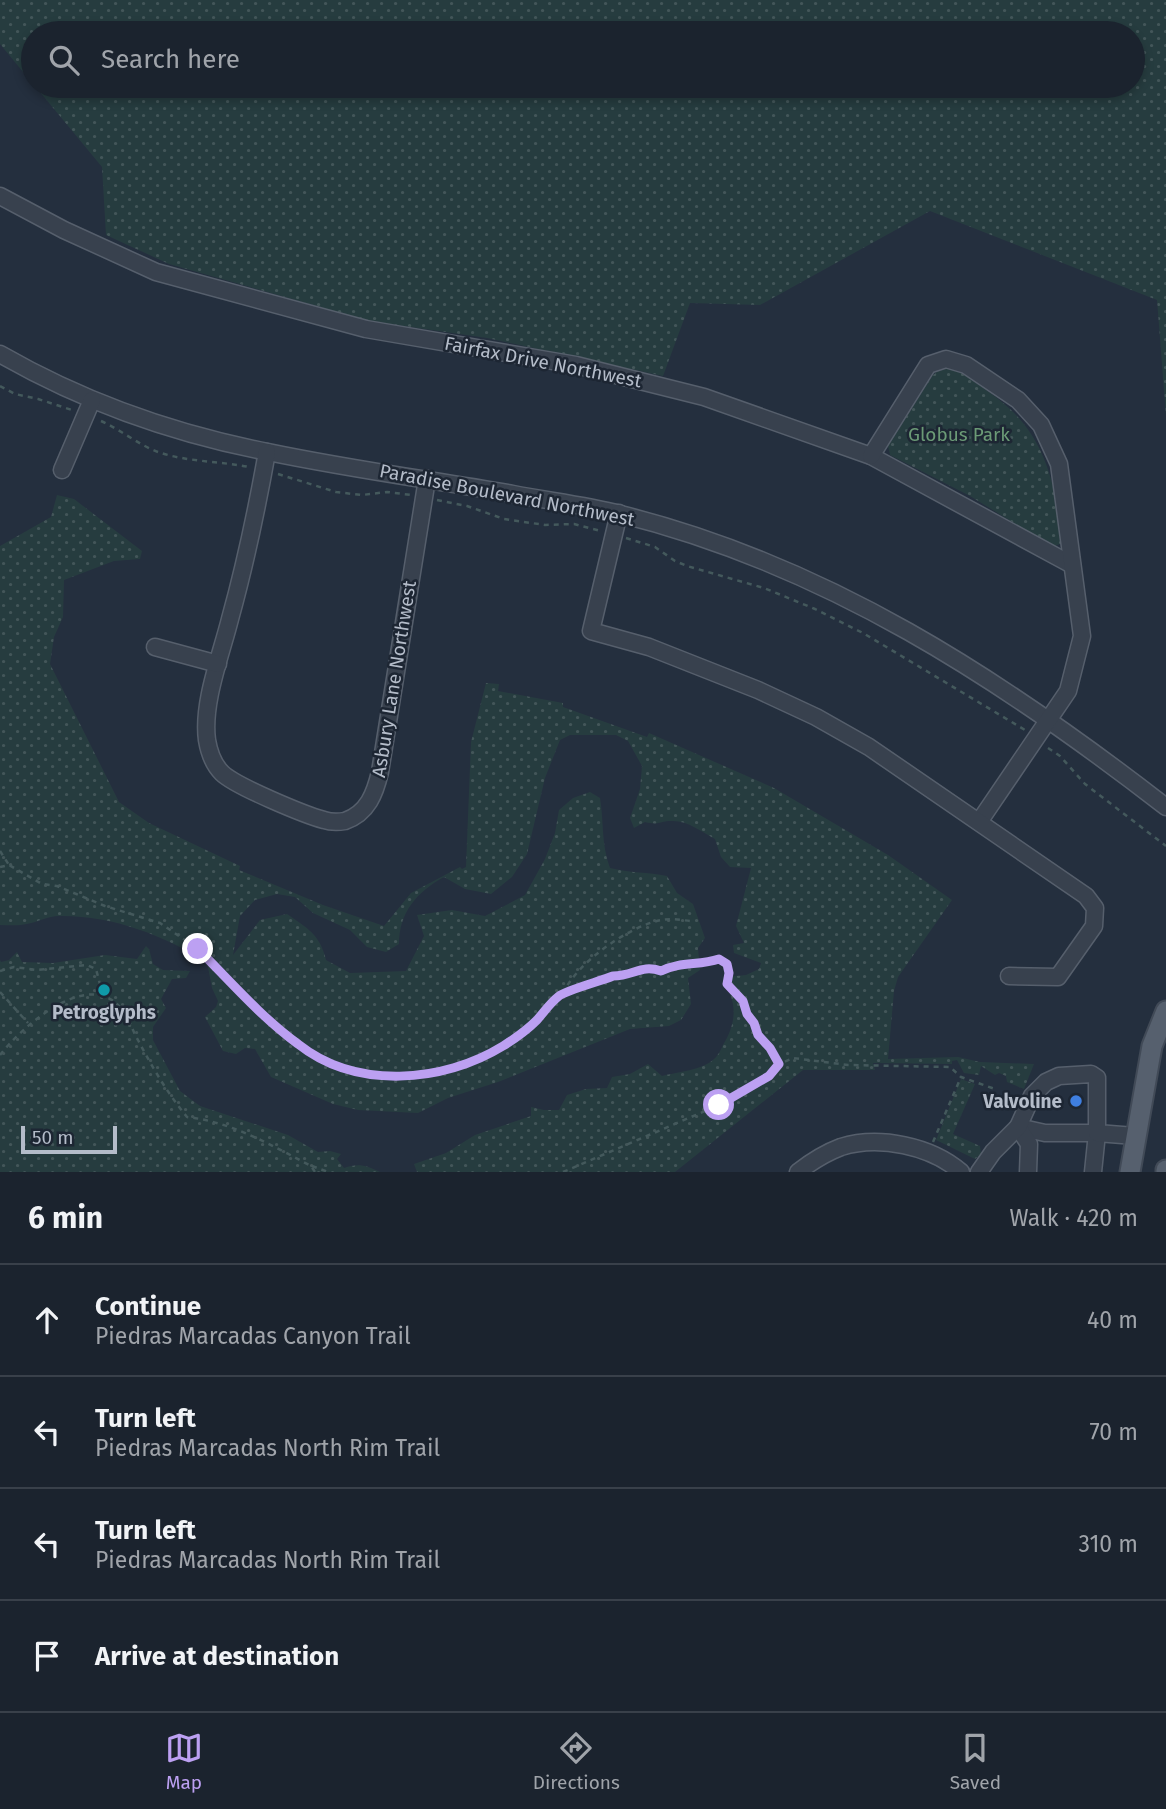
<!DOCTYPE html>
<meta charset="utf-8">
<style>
body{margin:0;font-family:"Fira Sans",sans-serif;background:#282f3a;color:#f1f3f6}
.scale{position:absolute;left:21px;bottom:18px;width:96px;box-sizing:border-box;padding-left:7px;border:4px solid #b4bcc9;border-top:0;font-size:19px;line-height:24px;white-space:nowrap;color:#b4bcc9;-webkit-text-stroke:5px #1d2633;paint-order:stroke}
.stop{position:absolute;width:21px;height:21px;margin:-16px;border:5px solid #bca0f2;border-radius:50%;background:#fff}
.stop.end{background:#bca0f2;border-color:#fff;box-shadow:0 2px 7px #0008}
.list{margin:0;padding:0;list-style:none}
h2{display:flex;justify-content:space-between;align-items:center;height:91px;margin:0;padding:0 28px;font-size:30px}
h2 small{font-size:23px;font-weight:400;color:#a0a4aa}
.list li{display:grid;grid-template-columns:46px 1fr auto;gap:21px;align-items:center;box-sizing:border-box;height:112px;padding:0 28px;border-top:2px solid #39404a}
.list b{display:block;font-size:26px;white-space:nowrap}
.list p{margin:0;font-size:23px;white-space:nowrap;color:#a0a4aa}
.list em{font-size:23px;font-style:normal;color:#a0a4aa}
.icon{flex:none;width:38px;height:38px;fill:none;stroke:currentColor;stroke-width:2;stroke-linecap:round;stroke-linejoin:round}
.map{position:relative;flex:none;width:1166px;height:1172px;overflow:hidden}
.search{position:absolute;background:#1b232e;box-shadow:0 4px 10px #0003;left:21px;right:21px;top:21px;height:77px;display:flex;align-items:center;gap:18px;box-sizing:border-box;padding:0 24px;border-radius:38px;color:#a0a4aa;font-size:26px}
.sheet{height:539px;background:#1b232e}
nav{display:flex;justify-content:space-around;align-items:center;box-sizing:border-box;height:98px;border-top:2px solid #39404a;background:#1b232e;font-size:19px;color:#a0a4aa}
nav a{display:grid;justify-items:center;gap:4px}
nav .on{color:#bca0f2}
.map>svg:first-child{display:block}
.grass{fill:url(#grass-dots)}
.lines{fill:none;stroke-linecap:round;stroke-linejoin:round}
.minor-casing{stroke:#565f6c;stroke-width:19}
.major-casing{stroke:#414a57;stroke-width:23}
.path{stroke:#44595c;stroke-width:2.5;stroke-dasharray:5 5;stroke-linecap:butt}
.minor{stroke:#38414e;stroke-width:16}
.major{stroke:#56606e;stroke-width:19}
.route{stroke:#bca0f2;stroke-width:9}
.culture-dot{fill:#0f9aa8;stroke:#1d2633;stroke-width:2.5}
.shop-dot{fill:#3f7fe0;stroke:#1d2633;stroke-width:2.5}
.labels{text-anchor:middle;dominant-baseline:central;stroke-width:5;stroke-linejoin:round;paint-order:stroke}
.street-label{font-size:19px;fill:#b4bcc9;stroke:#1d2633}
.park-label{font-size:19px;fill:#6b9a76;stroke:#1d2633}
.poi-label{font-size:19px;font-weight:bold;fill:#b4bcc9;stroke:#1d2633}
</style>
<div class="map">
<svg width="1166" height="1172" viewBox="0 0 1166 1172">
<defs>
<pattern id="grass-dots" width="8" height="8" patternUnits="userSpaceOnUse" patternTransform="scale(1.75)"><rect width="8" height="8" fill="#263c3f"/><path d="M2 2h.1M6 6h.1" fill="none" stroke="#435659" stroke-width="1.8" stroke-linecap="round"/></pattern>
</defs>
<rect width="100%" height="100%" fill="#242f3e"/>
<!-- grass -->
<g class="grass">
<path d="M 0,0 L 1166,0 L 1166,416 L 1157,300 L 930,211 L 760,305 L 690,303 L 663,376 L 487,338 L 369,321 L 169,264 L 106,235 L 102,167 L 35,86 L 1133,86 L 1133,33 L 33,33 L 33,84 L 0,44 Z"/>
<path d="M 950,368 L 957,370 C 974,382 994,394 1010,409 C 1048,444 1057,493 1062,543 L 1053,547 L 970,496 L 890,455 L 888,446 L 933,375 L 938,371 Z"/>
<path d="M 57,495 L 74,499 L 142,551 L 140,559 L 114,561 L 64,580 L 63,617 L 54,637 L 50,664 L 119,802 L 149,823 L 240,866 L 239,870 L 323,905 L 384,926 L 411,893 L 460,867 L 462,869 L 466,867 L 471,742 L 486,683 L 499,684 L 498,691 L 563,703 L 563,707 L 647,737 L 649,733 L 774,788 L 888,855 L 952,900 L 898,977 L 894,991 L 888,1059 L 958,1057 L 980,1062 L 1034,1064 L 1024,1089 L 1007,1082 L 1006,1076 L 999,1073 L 995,1075 L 981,1066 L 979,1075 L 964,1073 L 957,1060 L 952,1061 L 952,1064 L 873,1063 L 875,1070 L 803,1070 L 675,1172 L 417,1172 L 414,1164 L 446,1153 L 475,1135 L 531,1116 L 531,1107 L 544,1110 L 559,1110 L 567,1095 L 586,1089 L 607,1088 L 612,1077 L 630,1074 L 648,1064 L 662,1076 C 677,1072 703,1070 714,1059 C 718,1056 721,1049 723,1045 C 736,1024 738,1003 724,983 L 726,977 L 746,975 L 759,969 L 761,963 L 734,953 L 733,945 L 744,943 L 736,926 L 751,868 L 730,867 L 721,857 L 715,839 C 702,832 688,821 673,821 C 660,820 660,826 645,822 L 634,828 L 630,818 L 640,789 L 642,766 L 628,741 L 616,735 L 570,735 L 560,740 L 545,778 L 527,854 L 512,877 L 491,894 L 465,889 L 444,877 C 417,892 399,912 399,944 L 386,952 L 367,947 L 350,930 L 313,913 L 295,897 L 277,894 L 255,900 L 240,916 L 233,955 L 260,920 L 287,914 C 307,928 320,934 326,960 L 350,973 L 406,971 L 424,936 L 417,915 L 452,910 L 485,916 L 525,895 L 545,859 L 555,833 L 559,810 L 573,798 L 590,792 L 600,798 C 604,822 601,844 610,868 C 629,873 648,872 667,876 L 677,893 L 693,904 L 705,938 L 698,948 L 700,970 L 688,978 L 691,1004 L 681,1020 L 669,1026 L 630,1029 L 498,1082 L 448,1098 L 418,1113 L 358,1110 L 333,1104 L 271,1077 L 255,1049 L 245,1048 L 236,1054 L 223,1051 L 205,1017 L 216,1007 L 218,1001 L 212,988 L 207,962 C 163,935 111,915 59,916 C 48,916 38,922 27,924 C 18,926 9,925 0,925 L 0,546 L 51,517 Z"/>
<path d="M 146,946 L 149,949 L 153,964 L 163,970 L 190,971 L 186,978 L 172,979 L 161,999 L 166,1008 L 153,1027 L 153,1040 L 180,1091 L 200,1106 L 288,1135 L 318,1152 L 330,1151 L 341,1154 L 337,1159 L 344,1168 C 358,1163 366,1165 380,1172 L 0,1172 L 0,960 L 1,962 L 9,960 L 17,952 L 22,962 L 53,963 L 105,955 L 137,959 Z"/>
<path d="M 961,1079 L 975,1084 L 953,1134 L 980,1146 L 981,1154 L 975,1159 L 936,1140 Z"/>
</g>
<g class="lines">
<defs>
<g id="minor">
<path d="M 0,196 L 64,230 L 156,272 L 366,329 L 576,365 L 704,397 L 871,456 L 1072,565"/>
<path d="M 0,354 C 82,401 175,434 268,452 C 349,469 432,480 513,494 C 549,501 585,505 620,514 C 826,565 1001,679 1166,807"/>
<path d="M 267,452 C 257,508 245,565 230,619 C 221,655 202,703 207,740 C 209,752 213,764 222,773 C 235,786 305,815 324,820 C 330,822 339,822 345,821 C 368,813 375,793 380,772 L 427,479"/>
<path d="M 871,456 L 928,365 L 946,359 L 966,365 L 1018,400 L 1041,425 L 1059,464 L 1082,636 L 1068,691 L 979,822"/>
<path d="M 62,470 L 92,400"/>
<path d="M 619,513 L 591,631 L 649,647 L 758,690 L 816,717 L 869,747 L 1086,896 L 1095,908 L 1094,926 L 1058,977 L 1009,976"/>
<path d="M 155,647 L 218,664"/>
<path d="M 1018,1127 L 1045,1133 L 1097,1133 L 1093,1172"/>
<path d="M 1018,1127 L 1029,1144 L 1028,1172"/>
<path d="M 798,1172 C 811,1162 825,1153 841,1147 C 879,1135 931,1146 961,1172"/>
<path d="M 979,1172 L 993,1152 L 1018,1127 L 1032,1096 L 1046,1082 L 1059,1076 L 1091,1074 L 1097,1078 L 1097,1133 L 1135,1136"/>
</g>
<g id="major">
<path d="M 1130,1172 L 1152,1046 L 1166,1011"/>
<path d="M 1166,1172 L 1166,1170"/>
</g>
</defs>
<!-- minor casing -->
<use href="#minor" class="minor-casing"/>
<!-- major casing -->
<use href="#major" class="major-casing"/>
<!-- path -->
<g class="path">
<path d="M 0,386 L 15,394 L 38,399 L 72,410"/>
<path d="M 101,421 C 121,430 139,445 158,452 C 187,462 219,461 249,467"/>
<path d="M 278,474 L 336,492 L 362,495 L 387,492 L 411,495"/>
<path d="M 437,500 L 467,506 L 504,519 L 545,525 L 574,524 L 601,531"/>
<path d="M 626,538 L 655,547 L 675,561 L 687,566 L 764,588 L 815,609 L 863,633 L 1025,730"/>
<path d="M 1048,748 L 1060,756 L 1085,784 L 1166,846"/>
<path d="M 0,851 L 9,865"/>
<path d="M 0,867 L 9,865 L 42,884 L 57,886 L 105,906 L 160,923 L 198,949 L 229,981 L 299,1045 L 331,1063 L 361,1072 L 404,1077 L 430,1075 L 470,1063 L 502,1047 L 522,1033 L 563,994 L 613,976 L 622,976 L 649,967 L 661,971 C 681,961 699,966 719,959 L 727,964 L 729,973 L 727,984 L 743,1001 L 747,1014 L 754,1023 L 759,1035 L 770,1048 L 779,1064"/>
<path d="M 0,971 L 14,967 L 37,970 L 87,965 L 96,969 L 103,996"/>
<path d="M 0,992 L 28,1023"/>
<path d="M 563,994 C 575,964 630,925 662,920 C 671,918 681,920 690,921"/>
<path d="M 0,1055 C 22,1027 86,969 120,1007 C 128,1015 132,1030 138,1040 C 152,1067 168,1094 187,1117 C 232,1122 271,1145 311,1166 L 315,1172"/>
<path d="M 933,1142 L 961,1077"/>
<path d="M 312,1166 L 328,1172"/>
<path d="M 563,1172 L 719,1105 L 769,1076 L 775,1066 L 793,1058 L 848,1065 L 950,1067 L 961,1077 L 995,1089"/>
</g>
<!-- minor -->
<use href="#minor" class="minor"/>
<!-- major -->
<use href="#major" class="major"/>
</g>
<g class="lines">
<!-- route -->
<path class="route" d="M 198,949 C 230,981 261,1017 298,1044 C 356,1090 443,1083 503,1046 C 516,1038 527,1030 537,1020 C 544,1012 550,1003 559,996 C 567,990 601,981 613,976 C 634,976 641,964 661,971 C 681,961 699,966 719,959 L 727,964 L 729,973 L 727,984 L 743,1001 L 747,1014 L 754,1023 L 758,1035 L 770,1048 L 779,1064 L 769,1076 L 719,1105"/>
</g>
<!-- markers -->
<circle class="culture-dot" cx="104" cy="990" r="7"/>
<circle class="shop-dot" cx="1076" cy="1101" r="7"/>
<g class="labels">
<!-- street labels -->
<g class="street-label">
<text transform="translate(543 362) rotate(11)">Fairfax Drive Northwest</text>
<text transform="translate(507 495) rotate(11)">Paradise Boulevard Northwest</text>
<text transform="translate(394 679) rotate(-81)">Asbury Lane Northwest</text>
</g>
<!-- park labels -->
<g class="park-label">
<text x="959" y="434">Globus Park</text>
</g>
<!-- poi labels -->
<g class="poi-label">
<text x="104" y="1012">Petroglyphs</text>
<text x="1062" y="1101" text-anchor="end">Valvoline</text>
</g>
</g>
</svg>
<div class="scale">50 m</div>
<div class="stop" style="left:719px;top:1105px"></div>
<div class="stop end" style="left:198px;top:949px"></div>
<div class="search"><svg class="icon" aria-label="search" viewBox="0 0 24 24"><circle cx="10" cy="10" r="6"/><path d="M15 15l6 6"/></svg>Search here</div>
</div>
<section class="sheet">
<h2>6 min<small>Walk · 420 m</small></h2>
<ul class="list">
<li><svg class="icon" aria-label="ahead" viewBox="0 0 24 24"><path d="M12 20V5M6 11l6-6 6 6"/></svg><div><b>Continue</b><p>Piedras Marcadas Canyon Trail</p></div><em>40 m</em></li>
<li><svg class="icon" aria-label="left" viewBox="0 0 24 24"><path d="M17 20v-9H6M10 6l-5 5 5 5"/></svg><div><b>Turn left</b><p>Piedras Marcadas North Rim Trail</p></div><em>70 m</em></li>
<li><svg class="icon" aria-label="left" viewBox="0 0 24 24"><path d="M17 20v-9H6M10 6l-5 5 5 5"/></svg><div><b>Turn left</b><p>Piedras Marcadas North Rim Trail</p></div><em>310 m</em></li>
<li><svg class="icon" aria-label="arrive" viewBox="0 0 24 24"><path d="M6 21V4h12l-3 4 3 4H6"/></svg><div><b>Arrive at destination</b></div></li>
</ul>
</section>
<nav>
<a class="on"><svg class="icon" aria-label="map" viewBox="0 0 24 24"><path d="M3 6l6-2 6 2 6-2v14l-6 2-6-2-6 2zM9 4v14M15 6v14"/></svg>Map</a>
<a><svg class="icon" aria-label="directions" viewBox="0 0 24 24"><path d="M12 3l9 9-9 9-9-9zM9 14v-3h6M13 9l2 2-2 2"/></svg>Directions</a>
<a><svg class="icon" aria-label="saved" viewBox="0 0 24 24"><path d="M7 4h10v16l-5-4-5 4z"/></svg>Saved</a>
</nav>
